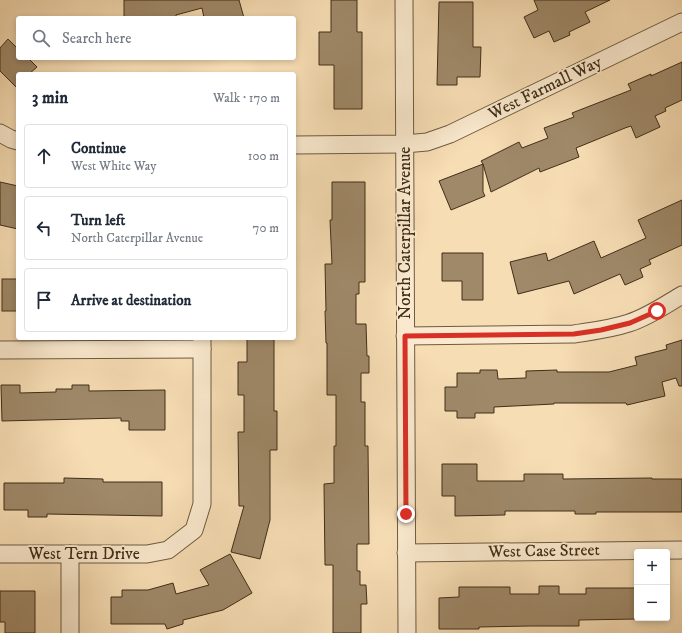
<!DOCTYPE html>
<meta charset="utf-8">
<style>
body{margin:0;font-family:"IM FELL DW Pica",serif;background:#f2f2f3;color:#1f2937}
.controls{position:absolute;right:12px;bottom:12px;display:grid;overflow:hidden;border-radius:4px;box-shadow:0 2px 6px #0003}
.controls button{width:36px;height:36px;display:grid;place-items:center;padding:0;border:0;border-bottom:1px solid #e0e1e3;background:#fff;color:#1f2937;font:20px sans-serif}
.stop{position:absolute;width:12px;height:12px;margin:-9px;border:3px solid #d93025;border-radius:50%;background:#fff}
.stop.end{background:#d93025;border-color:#fff;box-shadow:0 1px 4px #0008}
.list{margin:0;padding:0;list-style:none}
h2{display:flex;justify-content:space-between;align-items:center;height:52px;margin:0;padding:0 16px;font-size:17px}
h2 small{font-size:13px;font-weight:400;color:#747a83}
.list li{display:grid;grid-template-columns:26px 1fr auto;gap:12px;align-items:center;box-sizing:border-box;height:64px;margin:0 8px 8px;padding:0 8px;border:1px solid #e0e1e3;border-radius:4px}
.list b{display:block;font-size:15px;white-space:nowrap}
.list p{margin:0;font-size:13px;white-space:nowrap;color:#747a83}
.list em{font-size:13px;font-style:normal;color:#747a83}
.icon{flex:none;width:22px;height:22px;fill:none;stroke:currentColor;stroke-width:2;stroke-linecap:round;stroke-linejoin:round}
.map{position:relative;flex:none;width:682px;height:633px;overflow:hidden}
.search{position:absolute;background:#fff;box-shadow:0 2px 6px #0003;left:16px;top:16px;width:280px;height:44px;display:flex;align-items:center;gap:10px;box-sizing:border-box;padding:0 14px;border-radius:4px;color:#747a83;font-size:15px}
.panel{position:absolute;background:#fff;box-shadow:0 2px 6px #0003;left:16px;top:72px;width:280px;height:268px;border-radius:4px}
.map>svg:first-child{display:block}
.building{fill:#9f8969;stroke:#402e18}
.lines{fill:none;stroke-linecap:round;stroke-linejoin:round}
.street-casing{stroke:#6e5a3f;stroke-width:19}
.street{stroke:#fae9ce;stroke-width:17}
.route{stroke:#d93025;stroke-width:5}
.labels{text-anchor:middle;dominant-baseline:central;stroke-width:3.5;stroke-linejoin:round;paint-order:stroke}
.street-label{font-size:17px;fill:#402e18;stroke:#fae9ce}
</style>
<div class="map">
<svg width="682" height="633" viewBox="0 0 682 633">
<rect width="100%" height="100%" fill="#f7ddb4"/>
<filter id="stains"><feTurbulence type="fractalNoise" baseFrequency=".005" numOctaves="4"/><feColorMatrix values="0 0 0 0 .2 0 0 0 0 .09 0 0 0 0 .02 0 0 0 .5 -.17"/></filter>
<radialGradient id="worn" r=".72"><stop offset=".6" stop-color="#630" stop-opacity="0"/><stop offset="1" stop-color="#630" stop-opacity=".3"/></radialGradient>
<!-- building -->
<g class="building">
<path d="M 124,0 L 239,0 L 244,18 L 204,18 L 202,8 L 176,15 L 176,18 L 124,18 Z"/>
<path d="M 331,0 L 357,0 L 357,32 L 362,32 L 362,109 L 334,109 L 334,65 L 319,65 L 319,32 L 331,32 Z"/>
<path d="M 534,0 L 610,0 L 585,12 L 590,22 L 569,32 L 570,35 L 554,42 L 549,31 L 534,38 L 524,17 L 538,10 Z"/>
<path d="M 439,2 L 473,2 L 473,47 L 481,47 L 480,77 L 457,77 L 457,85 L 437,85 Z"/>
<path d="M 8,39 L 18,49 L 18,58 L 28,58 L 37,67 L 29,74 L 18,74 L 18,89 L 0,71 L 0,48 Z"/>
<path d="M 682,62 L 682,100 L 665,108 L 666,111 L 655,116 L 660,127 L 636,138 L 631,126 L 625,128 L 576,148 L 579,157 L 540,172 L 539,168 L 491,192 L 483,164 L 483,192 L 485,196 L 451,210 L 439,181 L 483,164 L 481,161 L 519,142 L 522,148 L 548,138 L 544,128 L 574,117 L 572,113 L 631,90 L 628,84 L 651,74 L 651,76 Z"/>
<path d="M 0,182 L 18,186 L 18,229 L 0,225 Z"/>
<path d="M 332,182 L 365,182 L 365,282 L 359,282 L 359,294 L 356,294 L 356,324 L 366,324 L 367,356 L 369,356 L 369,373 L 361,373 L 361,402 L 365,402 L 365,446 L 368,446 L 369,544 L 357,544 L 357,571 L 360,571 L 360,585 L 366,585 L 367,604 L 361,604 L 361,633 L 333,633 L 333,565 L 325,565 L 324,484 L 334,483 L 334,446 L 336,446 L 336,395 L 327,395 L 327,343 L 326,343 L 325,311 L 326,311 L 325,264 L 332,264 L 330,220 L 332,220 Z"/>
<path d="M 682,200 L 682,245 L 649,260 L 651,264 L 640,269 L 643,277 L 625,285 L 620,274 L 574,294 L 569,281 L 518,294 L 510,262 L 546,253 L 548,261 L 594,241 L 601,258 L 646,238 L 638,220 Z"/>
<path d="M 442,253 L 483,253 L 483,300 L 462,300 L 462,281 L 442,281 Z"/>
<rect x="2" y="279" width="16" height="32"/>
<path d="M 247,338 L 274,338 L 274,411 L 277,411 L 277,450 L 270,450 L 270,520 L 260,559 L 231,552 L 244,506 L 239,506 L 238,432 L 244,432 L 244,395 L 238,395 L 238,362 L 247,362 Z"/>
<path d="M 682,340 L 682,386 L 679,386 L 676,378 L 662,382 L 665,396 L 627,405 L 626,403 L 554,403 L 554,404 L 494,407 L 494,413 L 475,413 L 475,418 L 457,418 L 457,411 L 445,411 L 445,387 L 457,387 L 457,373 L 480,373 L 480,370 L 497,370 L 498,379 L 526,378 L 526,371 L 557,370 L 557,372 L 609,372 L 637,365 L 635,357 L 667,349 L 666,345 Z"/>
<path d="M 1,385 L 20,385 L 20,393 L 56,392 L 56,389 L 72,389 L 72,385 L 89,385 L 89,391 L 165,390 L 165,430 L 129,430 L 129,421 L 121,421 L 121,418 L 2,421 Z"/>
<path d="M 442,464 L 477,464 L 477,481 L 524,481 L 524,474 L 563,474 L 563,479 L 652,478 L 652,479 L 682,479 L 682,512 L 596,512 L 596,514 L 575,514 L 575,511 L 505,511 L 505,515 L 455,516 L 455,496 L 442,496 Z"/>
<path d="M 64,478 L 103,479 L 103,482 L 162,482 L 162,516 L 47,514 L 47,517 L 28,517 L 28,510 L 4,510 L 4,483 L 64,483 Z"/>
<path d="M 230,554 L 252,593 L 223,610 L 183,620 L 183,624 L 167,629 L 165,624 L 111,624 L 111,597 L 122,597 L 122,590 L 148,590 L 173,583 L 176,594 L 209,585 L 200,570 Z"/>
<path d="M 539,586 L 559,586 L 559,594 L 586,594 L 586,588 L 637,588 L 637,619 L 579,620 L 579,626 L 530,626 L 479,627 L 479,629 L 439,629 L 439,598 L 459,597 L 459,587 L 510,587 L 510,594 L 539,594 Z"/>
<path d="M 0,591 L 35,591 L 35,633 L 5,633 L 5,622 L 0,622 Z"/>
</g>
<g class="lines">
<defs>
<g id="street">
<path d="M 404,0 L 407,633"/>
<path d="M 0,133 L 11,139 L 18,141"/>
<path d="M 294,145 L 404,144 L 427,142 L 450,134 L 682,22"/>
<path d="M 405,336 L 574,334 C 593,331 611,329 629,323 C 648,317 665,305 682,295"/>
<path d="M 0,350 L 202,349"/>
<path d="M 406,553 L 682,550"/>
<path d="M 0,554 L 147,554 L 168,550 L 194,530 L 202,504 L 202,338"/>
<path d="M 70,554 L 70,633"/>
</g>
</defs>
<!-- street casing -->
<use href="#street" class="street-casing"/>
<!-- street -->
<use href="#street" class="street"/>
</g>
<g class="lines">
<!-- route -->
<path class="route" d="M 406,514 L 405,336 L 574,334 L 601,330 L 630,323 L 657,311"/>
</g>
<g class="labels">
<!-- street labels -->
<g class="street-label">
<text transform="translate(545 88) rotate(-26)">West Farmall Way</text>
<text transform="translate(405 233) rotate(-90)">North Caterpillar Avenue</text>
<text transform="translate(544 551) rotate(-1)">West Case Street</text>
<text x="84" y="554">West Tern Drive</text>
</g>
</g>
<rect width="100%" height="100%" filter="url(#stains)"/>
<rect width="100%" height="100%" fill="url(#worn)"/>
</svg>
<div class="controls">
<button>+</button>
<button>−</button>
</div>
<div class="stop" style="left:657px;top:311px"></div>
<div class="stop end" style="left:406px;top:514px"></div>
<div class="search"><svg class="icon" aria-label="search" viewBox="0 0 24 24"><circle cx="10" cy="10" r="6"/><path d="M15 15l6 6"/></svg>Search here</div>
<section class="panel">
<h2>3 min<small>Walk · 170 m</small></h2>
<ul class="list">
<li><svg class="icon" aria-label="ahead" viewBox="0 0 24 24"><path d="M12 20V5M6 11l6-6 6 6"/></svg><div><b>Continue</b><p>West White Way</p></div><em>100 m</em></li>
<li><svg class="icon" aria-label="left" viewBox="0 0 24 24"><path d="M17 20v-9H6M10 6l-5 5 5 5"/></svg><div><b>Turn left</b><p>North Caterpillar Avenue</p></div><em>70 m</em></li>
<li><svg class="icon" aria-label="arrive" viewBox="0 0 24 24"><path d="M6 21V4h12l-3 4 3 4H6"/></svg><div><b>Arrive at destination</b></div></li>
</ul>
</section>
</div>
